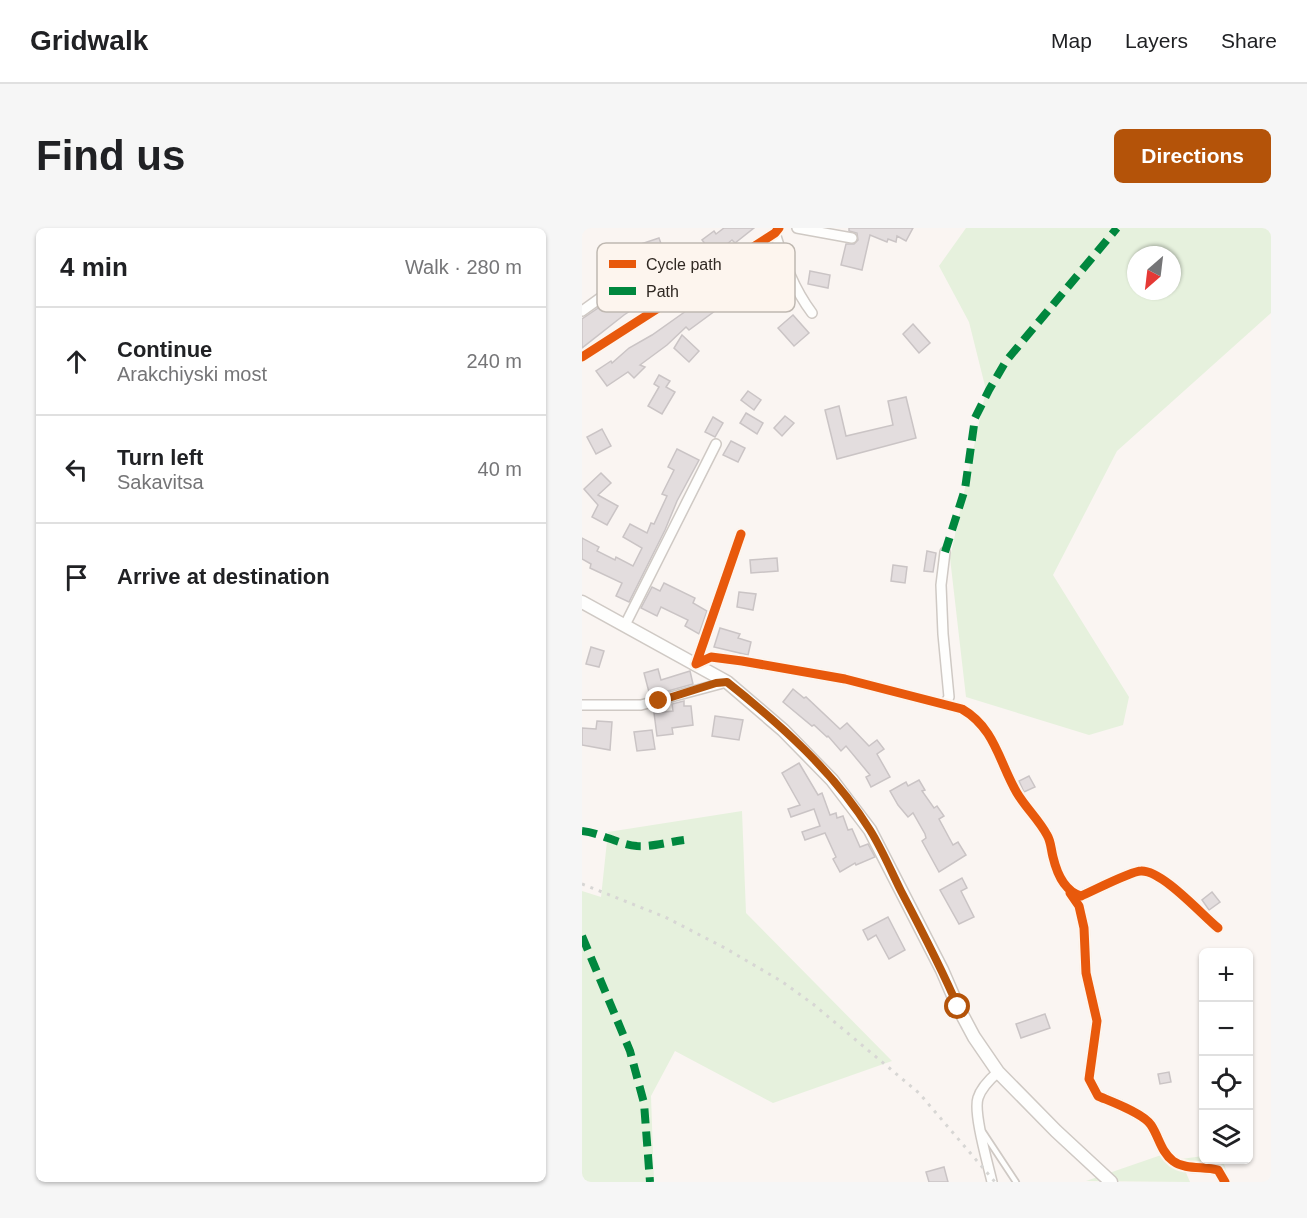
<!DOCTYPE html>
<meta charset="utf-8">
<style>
body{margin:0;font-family:Helvetica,sans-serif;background:#f6f6f6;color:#202124}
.controls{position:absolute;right:18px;bottom:18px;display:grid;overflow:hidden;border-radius:9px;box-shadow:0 2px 4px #0004}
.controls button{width:54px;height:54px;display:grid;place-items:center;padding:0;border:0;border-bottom:2px solid #e0e0e0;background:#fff;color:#202124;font:30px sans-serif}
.compass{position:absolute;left:545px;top:18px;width:54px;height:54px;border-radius:50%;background:#fff;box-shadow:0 2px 4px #0004;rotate:208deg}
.stop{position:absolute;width:18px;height:18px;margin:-14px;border:4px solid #b45309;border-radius:50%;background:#fff}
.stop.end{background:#b45309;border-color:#fff;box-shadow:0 2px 6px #0008}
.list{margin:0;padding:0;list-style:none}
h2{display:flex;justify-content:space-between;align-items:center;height:78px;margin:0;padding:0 24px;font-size:26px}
h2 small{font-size:20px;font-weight:400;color:#757577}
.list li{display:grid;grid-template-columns:39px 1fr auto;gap:18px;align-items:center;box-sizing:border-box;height:108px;padding:0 24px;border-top:2px solid #e0e0e0}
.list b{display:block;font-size:22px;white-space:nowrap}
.list p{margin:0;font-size:20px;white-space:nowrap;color:#757577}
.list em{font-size:20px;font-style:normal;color:#757577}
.icon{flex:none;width:33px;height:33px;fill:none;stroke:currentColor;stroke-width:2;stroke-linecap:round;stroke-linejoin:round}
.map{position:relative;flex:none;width:689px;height:954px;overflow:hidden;border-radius:9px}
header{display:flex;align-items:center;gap:36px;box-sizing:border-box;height:84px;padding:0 30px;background:#fff;border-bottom:2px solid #e0e0e0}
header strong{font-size:28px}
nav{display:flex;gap:33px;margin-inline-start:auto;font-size:21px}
.intro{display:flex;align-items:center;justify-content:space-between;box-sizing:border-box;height:144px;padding:0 36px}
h1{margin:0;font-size:42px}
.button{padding:15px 27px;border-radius:9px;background:#b45309;color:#fff;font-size:21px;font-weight:700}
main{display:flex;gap:36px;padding:0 36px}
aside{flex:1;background:#fff;border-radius:9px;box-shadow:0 2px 4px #0004}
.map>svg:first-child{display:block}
.green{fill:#e6f1dd;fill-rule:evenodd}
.building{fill:#e3ddde;stroke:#cac4c5;stroke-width:1.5}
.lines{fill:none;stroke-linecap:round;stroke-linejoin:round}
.lane-casing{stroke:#cfc9c4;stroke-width:8}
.street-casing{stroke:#cfc9c4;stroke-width:12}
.secondary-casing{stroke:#cfc9c4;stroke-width:15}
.lane{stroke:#fefefd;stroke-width:4.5}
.street{stroke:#fefefd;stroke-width:9}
.secondary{stroke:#fefefd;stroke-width:12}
.rail{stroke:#d7d6d4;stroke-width:3;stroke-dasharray:3 6;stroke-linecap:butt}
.quiet{stroke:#00873e;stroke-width:8;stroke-dasharray:15 8;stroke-linecap:butt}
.cycleway-casing{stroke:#fdf5ee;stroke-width:13}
.cycleway{stroke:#e8590c;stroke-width:9}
.route{stroke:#b45309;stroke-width:8}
.key{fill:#fdf5ee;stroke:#bfb8b1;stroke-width:1.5}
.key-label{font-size:16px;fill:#2f2822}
</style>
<header>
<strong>Gridwalk</strong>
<nav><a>Map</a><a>Layers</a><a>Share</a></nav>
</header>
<div class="intro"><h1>Find us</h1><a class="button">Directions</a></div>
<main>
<aside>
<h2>4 min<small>Walk · 280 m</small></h2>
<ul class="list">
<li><svg class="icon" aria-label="ahead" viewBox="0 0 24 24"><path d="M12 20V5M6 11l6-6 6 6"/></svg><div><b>Continue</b><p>Arakchiyski most</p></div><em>240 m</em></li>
<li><svg class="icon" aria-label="left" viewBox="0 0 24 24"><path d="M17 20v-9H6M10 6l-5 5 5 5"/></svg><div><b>Turn left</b><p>Sakavitsa</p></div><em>40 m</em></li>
<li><svg class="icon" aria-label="arrive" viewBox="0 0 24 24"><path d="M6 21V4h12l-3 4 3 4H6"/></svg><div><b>Arrive at destination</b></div></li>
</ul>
</aside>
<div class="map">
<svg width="689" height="954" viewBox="0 0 689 954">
<rect width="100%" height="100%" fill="#faf5f2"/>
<!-- green -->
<g class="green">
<path d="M 384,0 L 689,0 L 689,85 L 535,223 L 471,347 L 547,469 L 541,497 L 507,507 L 384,469 L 368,330 L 404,162 L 387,94 L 357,38 ZM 554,27 L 590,27 L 590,63 L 554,63 Z"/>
<path d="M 160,583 L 164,685 L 310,833 L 191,875 L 93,823 L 69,868 L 72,954 L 0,954 L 0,663 L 19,669 L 26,604 Z"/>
<path d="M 585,925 L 592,932 L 621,928 L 622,932 L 637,932 L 642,936 L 648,954 L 641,954 L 636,944 L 602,940 L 608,954 L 504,953 Z"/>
</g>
<!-- building -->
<g class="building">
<path d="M 142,0 L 172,0 L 153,15 L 150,12 L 132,27 L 120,12 L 132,3 L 134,6 Z"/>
<path d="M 267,0 L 331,0 L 324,13 L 315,8 L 314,14 L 306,11 L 305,14 L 288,7 L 280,42 L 259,37 L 264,16 L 272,16 L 276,12 L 275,5 L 267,3 Z"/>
<path d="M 77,10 L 82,24 L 61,31 L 56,17 Z"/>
<path d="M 173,35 L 184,49 L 169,61 L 167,58 L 107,102 L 104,99 L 85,117 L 58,137 L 63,139 L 52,150 L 46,144 L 25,158 L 14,143 L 29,133 L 30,135 L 47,120 L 70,107 L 111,78 L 149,48 L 152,52 Z"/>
<path d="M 228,43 L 248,47 L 246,60 L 226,56 Z"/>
<path d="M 52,51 L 66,71 L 42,87 L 0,120 L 0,91 L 25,74 L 38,60 Z"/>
<path d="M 211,87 L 227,105 L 212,118 L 196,100 Z"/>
<path d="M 331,96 L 348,115 L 337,125 L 321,106 Z"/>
<path d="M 100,107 L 117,123 L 107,134 L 92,120 Z"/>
<path d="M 77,147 L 88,153 L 84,159 L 93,164 L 80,186 L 66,178 L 77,159 L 72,156 Z"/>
<path d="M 166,163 L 179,172 L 172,182 L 159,172 Z"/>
<path d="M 324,169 L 334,210 L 255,231 L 243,182 L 257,178 L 264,208 L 311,197 L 306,173 Z"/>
<path d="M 164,185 L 181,195 L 175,206 L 158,195 Z"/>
<path d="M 203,188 L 212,195 L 200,208 L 192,200 Z"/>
<path d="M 131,189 L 141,195 L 133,209 L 123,204 Z"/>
<path d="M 20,201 L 29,218 L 14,226 L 5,209 Z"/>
<path d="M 149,213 L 163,220 L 156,234 L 141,227 Z"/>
<path d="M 95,221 L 117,232 L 95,273 L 83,302 L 47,374 L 34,368 L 40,355 L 8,340 L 9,336 L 0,331 L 0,310 L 17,319 L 15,323 L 33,332 L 34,329 L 51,338 L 60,320 L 41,309 L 48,296 L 65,305 L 69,295 L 72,296 L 85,268 L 80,266 L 92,242 L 86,239 Z"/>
<path d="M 19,245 L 29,255 L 16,267 L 36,278 L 25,297 L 10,289 L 16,277 L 2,261 Z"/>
<path d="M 345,323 L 354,325 L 351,344 L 342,343 Z"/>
<path d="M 195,330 L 196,343 L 169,345 L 168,332 Z"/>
<path d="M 311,337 L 325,339 L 323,355 L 309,353 Z"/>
<path d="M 82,355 L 113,370 L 111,375 L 125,383 L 117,406 L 103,398 L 106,392 L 79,379 L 75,388 L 59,380 L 70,359 L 78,363 Z"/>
<path d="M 157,364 L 174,366 L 171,382 L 155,379 Z"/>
<path d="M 138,400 L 158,406 L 156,410 L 169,414 L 166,427 L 132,419 Z"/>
<path d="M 9,419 L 22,423 L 17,439 L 4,436 Z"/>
<path d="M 76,441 L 79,452 L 108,443 L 111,456 L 68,468 L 62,445 Z"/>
<path d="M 211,461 L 222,470 L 224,469 L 258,501 L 265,495 L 287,518 L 295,512 L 302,521 L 295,526 L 308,549 L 289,559 L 284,549 L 288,547 L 264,518 L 259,523 L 246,508 L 245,509 L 232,497 L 230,498 L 201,474 Z"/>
<path d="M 102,473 L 102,478 L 109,478 L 111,497 L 90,500 L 91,506 L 75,508 L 72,485 L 91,483 L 90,476 Z"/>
<path d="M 133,488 L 161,492 L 157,512 L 130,508 Z"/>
<path d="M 15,493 L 30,494 L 28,522 L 0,517 L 0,500 L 14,501 Z"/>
<path d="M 70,502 L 73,521 L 55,523 L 52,504 Z"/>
<path d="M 217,535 L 236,567 L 240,565 L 248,587 L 254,585 L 255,590 L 261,588 L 266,602 L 270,601 L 278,619 L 286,616 L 293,629 L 274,637 L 273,635 L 258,644 L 251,631 L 254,629 L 243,605 L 223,612 L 220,604 L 238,598 L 232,581 L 209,589 L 206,581 L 218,577 L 200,545 Z"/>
<path d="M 447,548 L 453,559 L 442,564 L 437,553 Z"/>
<path d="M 337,552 L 343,562 L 340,563 L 352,580 L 355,578 L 362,588 L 357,591 L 371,617 L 376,614 L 384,627 L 357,644 L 340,613 L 344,610 L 343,606 L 331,585 L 326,589 L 316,577 L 308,563 L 324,554 L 326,558 Z"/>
<path d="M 380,650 L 385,660 L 379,663 L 392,689 L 377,696 L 358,662 Z"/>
<path d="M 630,664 L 638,674 L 627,682 L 620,672 Z"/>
<path d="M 306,689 L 323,722 L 307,731 L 294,707 L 286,712 L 281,702 Z"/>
<path d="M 463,786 L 468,800 L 439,810 L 434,796 Z"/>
<path d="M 587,844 L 589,854 L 578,856 L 576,846 Z"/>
<path d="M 362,939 L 366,954 L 347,954 L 344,944 Z"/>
</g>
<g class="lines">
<defs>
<path id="lane" d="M 401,904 L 434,954"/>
<g id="street">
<path d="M 215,0 L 270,10"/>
<path d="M 193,5 C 202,34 212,61 230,85"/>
<path d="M 0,83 L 21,68"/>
<path d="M 0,129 L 193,5 L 197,0"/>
<path d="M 159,306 L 114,436 L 129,429 L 160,433 L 263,451 L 380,481 C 413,500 417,534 435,565 C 444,580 457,592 465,607 C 469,613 469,622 471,629 C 475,646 482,663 499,668 C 511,663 549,643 559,643 C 580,642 619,686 636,700"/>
<path d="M 43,397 L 134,216"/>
<path d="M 363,476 L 367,469 L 361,406 L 359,357 L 363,324"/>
<path d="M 0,477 L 59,477 L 145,454"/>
<path d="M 488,665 L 497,678 L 502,700 L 504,745 L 515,793 L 507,851 L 516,868 C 530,874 561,885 569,897 C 577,909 579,924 591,933 C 603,942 622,938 636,942 L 643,954"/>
<path d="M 410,954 C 406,936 391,885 396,870 C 399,860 408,851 416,844"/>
</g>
<path id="secondary" d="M 0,374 L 145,454 L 201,502 L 250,552 L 288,602 L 360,742 L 376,779 L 392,809 L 416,844 L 474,903 L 529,954"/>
</defs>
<!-- lane casing -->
<use href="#lane" class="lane-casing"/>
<!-- street casing -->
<use href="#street" class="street-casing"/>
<!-- secondary casing -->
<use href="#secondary" class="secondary-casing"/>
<!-- lane -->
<use href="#lane" class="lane"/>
<!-- street -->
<use href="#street" class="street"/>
<!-- secondary -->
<use href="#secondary" class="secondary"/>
<!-- rail -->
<path class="rail" d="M 0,656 L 83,689 L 143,720 L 199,753 L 231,776 L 337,865 L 413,954"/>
<!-- quiet -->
<g class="quiet">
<path d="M 363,324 L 383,261 L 393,190 L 407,162 L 424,133 L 535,0"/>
<path d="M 0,603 C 19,605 35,616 55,618 C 69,619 87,614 102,612"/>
<path d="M 0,708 L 48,823 L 62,875 L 68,954"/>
</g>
<defs>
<g id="cycleway">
<path d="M 0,129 L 193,5 L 197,0"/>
<path d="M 159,306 L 114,436 L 129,429 L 160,433 L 263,451 L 380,481 C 413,500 417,534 435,565 C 444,580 457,592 465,607 C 469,613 469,622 471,629 C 475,646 482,663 499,668 C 511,663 549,643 559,643 C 580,642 619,686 636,700"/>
<path d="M 488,665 L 497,678 L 502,700 L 504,745 L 515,793 L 507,851 L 516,868 C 530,874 561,885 569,897 C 577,909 579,924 591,933 C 603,942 622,938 636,942 L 643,954"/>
</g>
</defs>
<!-- cycleway casing -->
<use href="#cycleway" class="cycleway-casing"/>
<!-- cycleway -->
<use href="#cycleway" class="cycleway"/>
</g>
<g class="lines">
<!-- route -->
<path class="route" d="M 77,473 L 134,455 L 145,454 C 198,496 252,544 288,602 C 300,621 309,643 319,663 C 339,701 359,739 376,779"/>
</g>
<!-- legend -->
<rect x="15" y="15" width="198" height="69" rx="9" class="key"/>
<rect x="27" y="32" width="27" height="8" fill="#e8590c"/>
<rect x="27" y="59" width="27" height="8" fill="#00873e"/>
<g class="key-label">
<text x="64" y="42">Cycle path</text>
<text x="64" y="69">Path</text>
</g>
</svg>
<div class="controls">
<button>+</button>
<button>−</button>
<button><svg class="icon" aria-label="locate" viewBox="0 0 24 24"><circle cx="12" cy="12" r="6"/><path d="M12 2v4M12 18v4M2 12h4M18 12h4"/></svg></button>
<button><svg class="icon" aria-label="layers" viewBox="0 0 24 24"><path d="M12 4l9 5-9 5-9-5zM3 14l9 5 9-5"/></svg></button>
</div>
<svg class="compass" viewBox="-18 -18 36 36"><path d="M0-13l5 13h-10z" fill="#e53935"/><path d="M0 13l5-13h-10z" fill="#757577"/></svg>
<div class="stop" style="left:376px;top:779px"></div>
<div class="stop end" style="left:77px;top:473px"></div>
</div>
</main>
